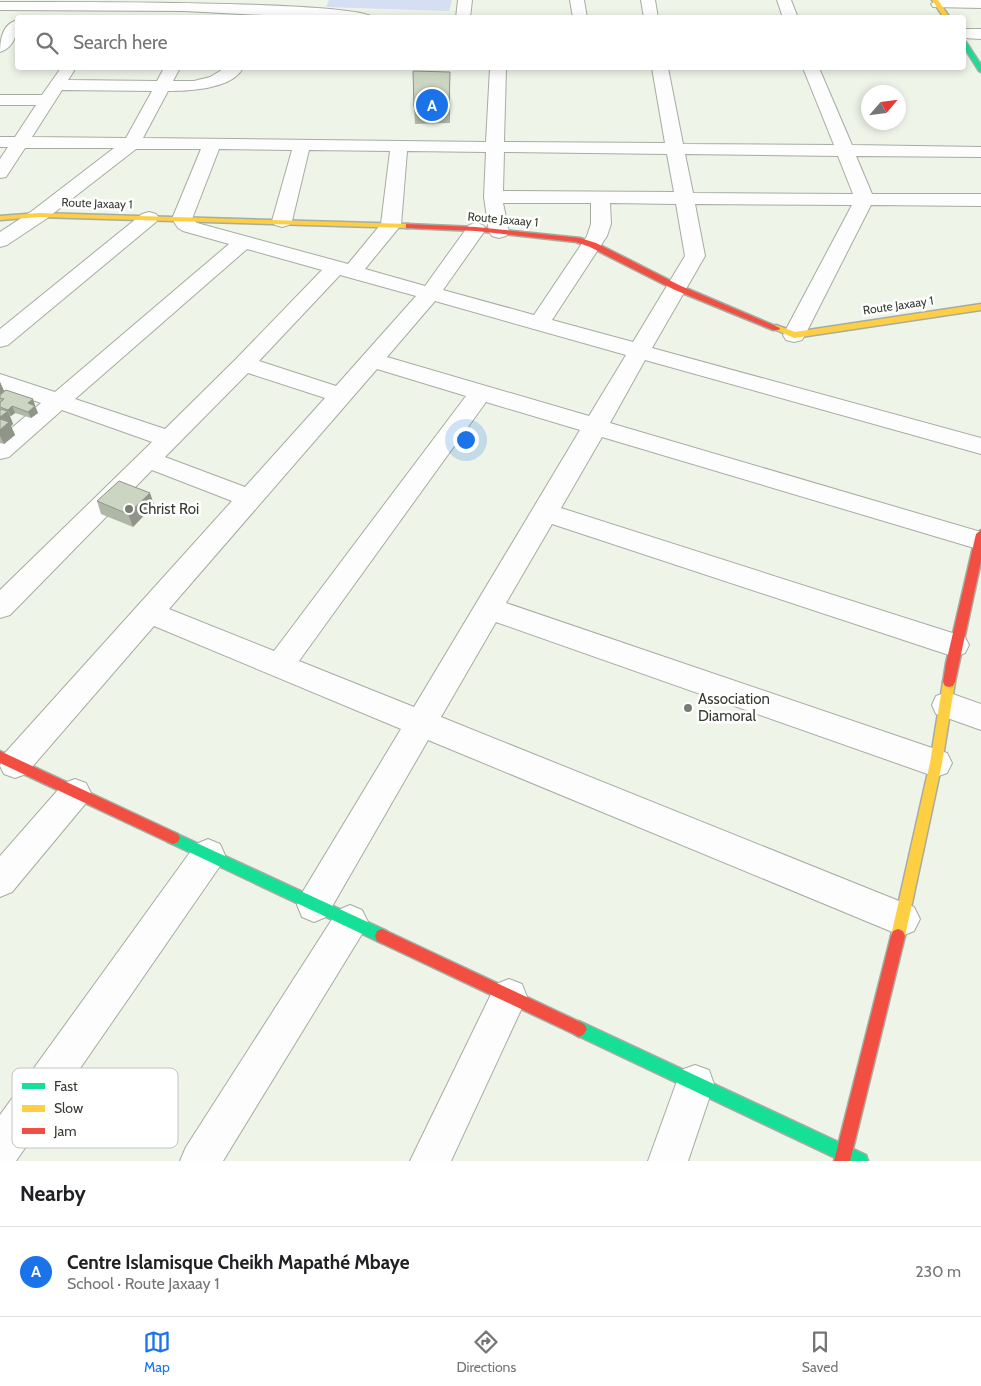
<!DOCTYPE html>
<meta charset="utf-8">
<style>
body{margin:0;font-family:Cabin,sans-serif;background:#f6f6f6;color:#202124}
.compass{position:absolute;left:861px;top:85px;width:45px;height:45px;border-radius:50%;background:#fff;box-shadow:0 2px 8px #0003;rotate:62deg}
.you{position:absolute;left:465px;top:439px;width:18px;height:18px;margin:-12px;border:4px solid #fff;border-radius:50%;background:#1a73e8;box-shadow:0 0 0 8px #1a73e833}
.badge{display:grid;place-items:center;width:32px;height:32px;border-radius:50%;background:#1a73e8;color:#fff;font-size:16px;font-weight:700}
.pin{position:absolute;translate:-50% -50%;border:2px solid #fff;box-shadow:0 1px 5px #0006}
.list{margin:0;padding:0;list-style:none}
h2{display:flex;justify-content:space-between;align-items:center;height:65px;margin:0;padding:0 20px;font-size:21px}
h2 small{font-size:16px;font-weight:400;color:#757577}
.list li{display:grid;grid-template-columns:32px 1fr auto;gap:15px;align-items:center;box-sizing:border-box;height:90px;padding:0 20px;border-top:1px solid #e0e0e0}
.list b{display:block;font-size:19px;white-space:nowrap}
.list p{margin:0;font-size:16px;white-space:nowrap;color:#757577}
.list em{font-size:16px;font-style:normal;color:#757577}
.icon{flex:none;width:28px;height:28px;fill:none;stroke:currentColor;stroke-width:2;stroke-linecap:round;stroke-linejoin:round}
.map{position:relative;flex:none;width:981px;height:1161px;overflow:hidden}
.search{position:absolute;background:#fff;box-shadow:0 2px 8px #0003;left:15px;right:15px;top:15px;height:55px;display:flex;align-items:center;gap:12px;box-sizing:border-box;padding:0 18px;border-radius:5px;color:#757577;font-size:19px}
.sheet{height:155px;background:#fff}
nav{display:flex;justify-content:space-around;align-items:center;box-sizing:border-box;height:70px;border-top:1px solid #e0e0e0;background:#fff;font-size:14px;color:#757577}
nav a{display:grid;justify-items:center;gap:2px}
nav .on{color:#1a73e8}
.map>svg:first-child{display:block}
.green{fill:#d5def3}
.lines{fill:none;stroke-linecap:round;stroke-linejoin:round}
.street-casing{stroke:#a7aca2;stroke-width:2}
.fast-casing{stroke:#a7aca2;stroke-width:3}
.slow-casing{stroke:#a7aca2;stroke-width:3}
.jam-casing{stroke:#a7aca2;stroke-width:3}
.street{fill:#fcfdfc;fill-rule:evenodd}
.fast{fill:#16e098;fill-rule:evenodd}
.slow{fill:#ffcf43;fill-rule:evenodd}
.jam{fill:#f24e42;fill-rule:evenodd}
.wall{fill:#afb7a7}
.shaded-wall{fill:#8f9588}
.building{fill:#ccd5c2;stroke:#8f9588}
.poi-dot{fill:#787c72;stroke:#fff;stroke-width:2}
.labels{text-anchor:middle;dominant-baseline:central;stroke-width:5;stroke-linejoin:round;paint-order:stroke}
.far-street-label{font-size:12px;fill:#383c33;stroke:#fff}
.poi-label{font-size:15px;fill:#383c33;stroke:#fff;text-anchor:start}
.key{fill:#fff;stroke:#c3c4c2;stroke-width:1}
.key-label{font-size:14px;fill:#383c33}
</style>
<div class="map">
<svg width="981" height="1161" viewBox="0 0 981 1161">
<rect width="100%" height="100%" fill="#eef4e8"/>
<!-- green -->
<path class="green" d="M 329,0 L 452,0 L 449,11 L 326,7 Z"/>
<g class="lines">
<defs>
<g id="street">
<path d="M 458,0 L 472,0 L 470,18 L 456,18 Z"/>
<path d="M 570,0 L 584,0 L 587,18 L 573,18 Z"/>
<path d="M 641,0 L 655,0 L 658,18 L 644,18 Z"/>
<path d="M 777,0 L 791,0 L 798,18 L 783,18 Z"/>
<path d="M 937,0 L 981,0 L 981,8 L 933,7 L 931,4 Z"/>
<path d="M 0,2 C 45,2 358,0 374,18 L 320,18 L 184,11 L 0,10 Z"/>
<path d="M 18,20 C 18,32 14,48 0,52 C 0,39 3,23 18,20 Z"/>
<path d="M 964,29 L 981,29 L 981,39 L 964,38 Z"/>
<path d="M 61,68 L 72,68 L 74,71 L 68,80 L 157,81 L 164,68 L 180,68 L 173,81 L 194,81 L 210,77 L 225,68 L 243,68 C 232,89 189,91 168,91 L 143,138 L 486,142 L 490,68 L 506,68 L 504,142 L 665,143 L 652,68 L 668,68 L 683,144 L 834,145 L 803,68 L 819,68 L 852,145 L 981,147 L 981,157 L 856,156 L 872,194 L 981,194 L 981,206 L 871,205 L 805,335 L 802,340 L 794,342 L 786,340 L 783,335 L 852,205 L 695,204 L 705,256 L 652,348 L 981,438 L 981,454 L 645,360 L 610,423 L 981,532 L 981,550 L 602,437 L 561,508 L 965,637 L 969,645 L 965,653 L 955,657 L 552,524 L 506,603 L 947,753 L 952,763 L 947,773 L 936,777 L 496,622 L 441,717 L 914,907 L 920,919 L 914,931 L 902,936 L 428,740 L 326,917 L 314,922 L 302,917 L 297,905 L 302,893 L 401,729 L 154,626 L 26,774 L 15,778 L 4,774 L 0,766 L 4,754 L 232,501 L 152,470 L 10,615 L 0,618 L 0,590 L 152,442 L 62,410 L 9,457 L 0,459 L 0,438 L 41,403 L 0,389 L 0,374 L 55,392 L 229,244 L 183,231 L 178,228 L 172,219 L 201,149 L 136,149 L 46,219 L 7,245 L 0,247 L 0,232 L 32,211 L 114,148 L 25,148 L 6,177 L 0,178 L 0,159 L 8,147 L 0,147 L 0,137 L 15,137 L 36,105 L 0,105 L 0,95 L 42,95 ZM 62,90 L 152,91 L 126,138 L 32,137 ZM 219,149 L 292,150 L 272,221 L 275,225 L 282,227 L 289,225 L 292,221 L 309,150 L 390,151 L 381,224 L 348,264 L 197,223 L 192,219 ZM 407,151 L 486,152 L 484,197 L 489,232 L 492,236 L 499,238 L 506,236 L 509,232 L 503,203 L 591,203 L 591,224 L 587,236 L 534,315 L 443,290 L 486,229 L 483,225 L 476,223 L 469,225 L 425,286 L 365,269 L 401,225 ZM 504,152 L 667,154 L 674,192 L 503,191 ZM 685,154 L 838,156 L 853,194 L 693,193 ZM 610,203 L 676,204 L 685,256 L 633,342 L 552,320 L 607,236 L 611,224 ZM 247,249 L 322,270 L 236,359 L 165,429 L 75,399 ZM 340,275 L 416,296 L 336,386 L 259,361 ZM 435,301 L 626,355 L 589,416 L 387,357 ZM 377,369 L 466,396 L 274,651 L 169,609 ZM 248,373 L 325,398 L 245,487 L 165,457 ZM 486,402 L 580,430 L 414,707 L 299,661 Z"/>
<path d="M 149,212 L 156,214 L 159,218 L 156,222 L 8,345 L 0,347 L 0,329 L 142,214 Z"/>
<path d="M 947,692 L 981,704 L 981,730 L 936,714 L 932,705 L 936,696 Z"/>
<path d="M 75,779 L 86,783 L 91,793 L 86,803 L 12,892 L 0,897 L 0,856 L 64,783 Z"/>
<path d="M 208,839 L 220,844 L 225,855 L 220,866 L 16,1161 L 0,1161 L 0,1115 L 196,844 Z"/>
<path d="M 350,905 L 362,910 L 368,922 L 362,934 L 223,1161 L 180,1161 L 186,1147 L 338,910 Z"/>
<path d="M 509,979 L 522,984 L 527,997 L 451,1161 L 410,1161 L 496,984 Z"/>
<path d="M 695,1065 L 709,1070 L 714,1084 L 688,1161 L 648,1161 L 681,1070 Z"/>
</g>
<g id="fast">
<path d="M 964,41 L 966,42 L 981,65 L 981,72 L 979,71 L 964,47 Z"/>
<path d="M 173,832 L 387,931 L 389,936 L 387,941 L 382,943 L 377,941 L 168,842 L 166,838 L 168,834 Z"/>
<path d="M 579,1021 L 866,1155 L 868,1161 L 842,1161 L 574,1034 L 571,1029 L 574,1024 Z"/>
</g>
<g id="slow">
<path d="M 932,0 L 938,0 L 950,18 L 944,18 Z"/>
<path d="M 39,213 L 409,224 L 413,226 L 409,228 L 39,217 L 0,220 L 0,216 Z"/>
<path d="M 981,304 L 981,310 L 794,338 L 772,328 L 776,325 L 795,332 Z"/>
<path d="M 949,677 L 953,678 L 955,682 L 942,763 L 905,936 L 903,941 L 898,943 L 893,941 L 891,936 L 930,763 L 943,682 L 945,678 Z"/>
</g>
<g id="jam">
<path d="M 406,224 L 476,227 L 580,238 L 596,243 L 681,286 L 780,328 L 779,330 L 773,330 L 675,290 L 590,247 L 576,242 L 476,231 L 409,228 L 406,228 Z"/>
<path d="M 981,530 L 981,561 L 955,682 L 953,686 L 949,687 L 945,686 L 943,682 L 946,663 L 976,534 Z"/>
<path d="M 0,751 L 178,834 L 180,838 L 178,842 L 173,844 L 168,842 L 0,763 Z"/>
<path d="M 382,929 L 584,1024 L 587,1029 L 584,1034 L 579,1037 L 574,1034 L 377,941 L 375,936 L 377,931 Z"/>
<path d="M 898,929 L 903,931 L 905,936 L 850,1161 L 834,1161 L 891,936 L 893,931 Z"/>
</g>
</defs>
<!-- street casing -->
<use href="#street" class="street-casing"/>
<!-- fast casing -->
<use href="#fast" class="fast-casing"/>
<!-- slow casing -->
<use href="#slow" class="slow-casing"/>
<!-- jam casing -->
<use href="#jam" class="jam-casing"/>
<!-- street -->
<use href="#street" class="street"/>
<!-- fast -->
<use href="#fast" class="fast"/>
<!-- slow -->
<use href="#slow" class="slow"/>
<!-- jam -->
<use href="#jam" class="jam"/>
</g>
<!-- wall -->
<g class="wall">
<path d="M 450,88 L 450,123 L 415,124 L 414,107 Z"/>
<path d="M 0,382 L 4,391 L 33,399 L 35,406 L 38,413 L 31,418 L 15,413 L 11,416 L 10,416 L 13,424 L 11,426 L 15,435 L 4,444 L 0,443 Z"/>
<path d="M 150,493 L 154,505 L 133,527 L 101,514 L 97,501 Z"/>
</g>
<!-- shaded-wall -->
<g class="shaded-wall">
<path d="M 450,72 L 450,123 L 449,107 Z"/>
<path d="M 0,382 L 5,393 L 0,397 Z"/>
<path d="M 33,399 L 35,406 L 30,410 L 28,403 Z"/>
<path d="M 12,406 L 15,413 L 11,416 L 8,410 Z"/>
<path d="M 35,406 L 38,413 L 31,418 L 28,412 Z"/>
<path d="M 8,411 L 13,424 L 11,426 L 15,435 L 4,444 L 0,436 L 0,417 Z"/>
<path d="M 150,493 L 154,505 L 133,527 L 128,514 Z"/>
</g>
<!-- building -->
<g class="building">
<path d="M 413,71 L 450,72 L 449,107 L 414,107 Z"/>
<path d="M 6,390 L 33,399 L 28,403 L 35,406 L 28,412 L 12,406 L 8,410 L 0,407 L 0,403 L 4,399 L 0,398 L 0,395 Z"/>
<path d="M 0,409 L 8,411 L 0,417 Z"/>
<path d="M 0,419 L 9,422 L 0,430 Z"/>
<path d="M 119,481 L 150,493 L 128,514 L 97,501 Z"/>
</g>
<!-- markers -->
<g class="poi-dot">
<circle cx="129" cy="509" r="5"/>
<circle cx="688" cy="708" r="5"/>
</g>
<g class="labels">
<!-- far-street labels -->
<g class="far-street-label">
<text transform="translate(97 203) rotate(2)">Route Jaxaay 1</text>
<text transform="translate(503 219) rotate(5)">Route Jaxaay 1</text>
<text transform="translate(898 305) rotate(-8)">Route Jaxaay 1</text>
</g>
<!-- poi labels -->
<g class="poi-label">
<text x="139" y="509">Christ Roi</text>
<text x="698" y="699">Association<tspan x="698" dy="17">Diamoral</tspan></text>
</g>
</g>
<!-- legend -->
<rect x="12" y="1068" width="166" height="80" rx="8" class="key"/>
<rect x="22" y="1083" width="23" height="6" fill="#16e098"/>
<rect x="22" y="1105" width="23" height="7" fill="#ffcf43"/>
<rect x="22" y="1128" width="23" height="6" fill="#f24e42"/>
<g class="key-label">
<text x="54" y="1091">Fast</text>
<text x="54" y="1113">Slow</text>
<text x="54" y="1136">Jam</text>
</g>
</svg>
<svg class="compass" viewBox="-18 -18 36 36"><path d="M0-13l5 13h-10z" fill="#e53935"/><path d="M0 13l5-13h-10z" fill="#757577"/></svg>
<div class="you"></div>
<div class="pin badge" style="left:432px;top:105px">A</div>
<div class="search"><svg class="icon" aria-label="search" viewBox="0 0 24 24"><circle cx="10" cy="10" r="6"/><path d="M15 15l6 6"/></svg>Search here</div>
</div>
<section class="sheet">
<h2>Nearby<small></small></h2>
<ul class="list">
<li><span class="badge">A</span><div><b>Centre Islamisque Cheikh Mapathé Mbaye</b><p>School · Route Jaxaay 1</p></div><em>230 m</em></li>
</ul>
</section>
<nav>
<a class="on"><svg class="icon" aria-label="map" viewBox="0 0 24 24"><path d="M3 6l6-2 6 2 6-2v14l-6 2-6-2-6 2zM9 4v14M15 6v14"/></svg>Map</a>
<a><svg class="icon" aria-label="directions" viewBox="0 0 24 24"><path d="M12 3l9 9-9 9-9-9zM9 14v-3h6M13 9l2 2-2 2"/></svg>Directions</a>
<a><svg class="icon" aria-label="saved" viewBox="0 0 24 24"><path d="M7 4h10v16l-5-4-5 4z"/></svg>Saved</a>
</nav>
